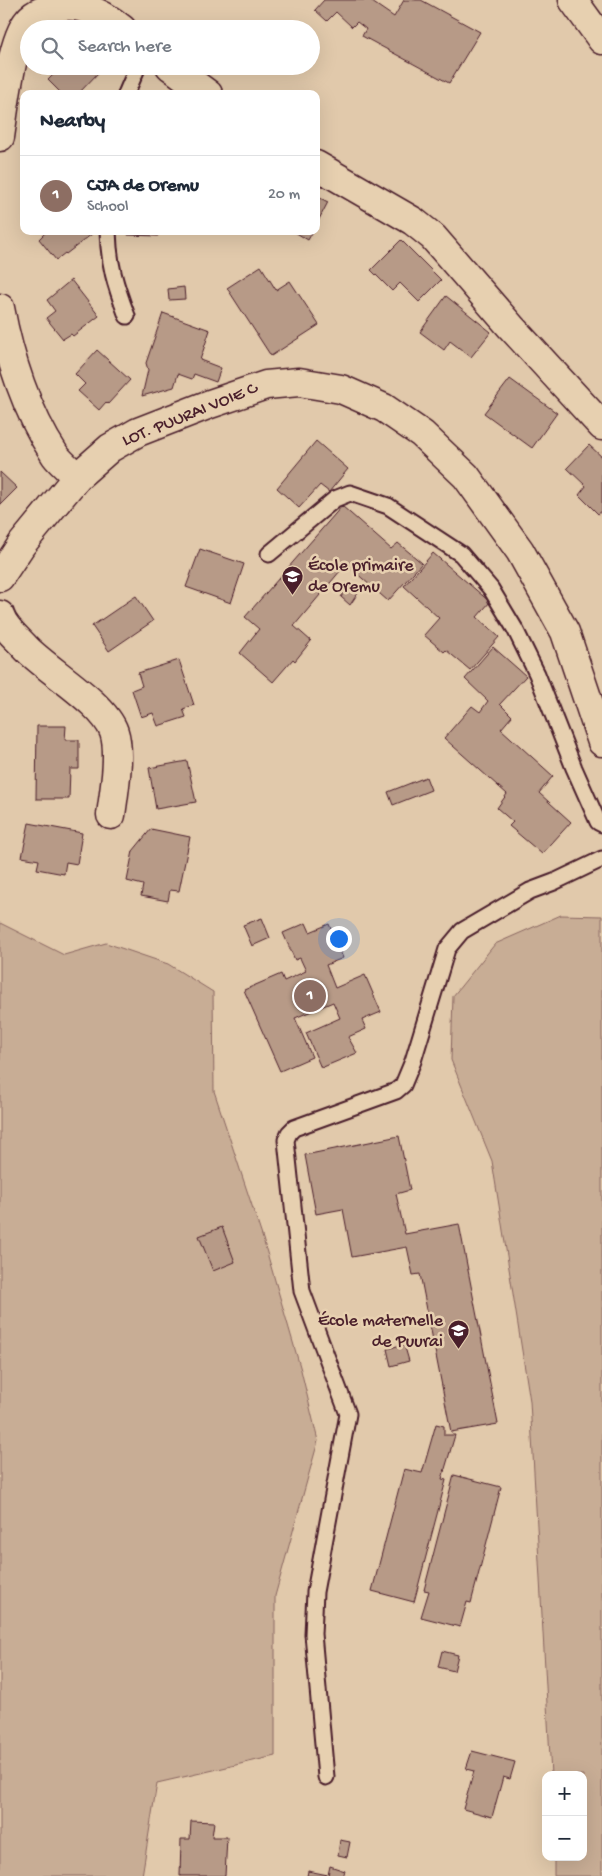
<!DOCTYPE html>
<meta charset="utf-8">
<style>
body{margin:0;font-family:"Gochi Hand",sans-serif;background:#f6f6f7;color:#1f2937}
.controls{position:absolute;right:15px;bottom:15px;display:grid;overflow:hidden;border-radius:10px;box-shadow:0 5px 20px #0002}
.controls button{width:45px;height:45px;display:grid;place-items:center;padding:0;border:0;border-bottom:1px solid #e0e1e3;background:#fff;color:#1f2937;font:25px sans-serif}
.you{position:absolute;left:338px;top:938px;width:18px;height:18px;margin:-12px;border:4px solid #fff;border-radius:50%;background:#1a73e8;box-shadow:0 0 0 8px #1a73e833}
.badge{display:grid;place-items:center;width:32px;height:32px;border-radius:50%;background:#4a1f2b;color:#fff;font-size:16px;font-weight:700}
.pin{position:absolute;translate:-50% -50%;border:2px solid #fff;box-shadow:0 1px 5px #0006}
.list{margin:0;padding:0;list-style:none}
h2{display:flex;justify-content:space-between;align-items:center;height:65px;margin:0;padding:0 20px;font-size:21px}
h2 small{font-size:16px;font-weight:400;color:#747a83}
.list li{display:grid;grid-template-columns:32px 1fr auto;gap:15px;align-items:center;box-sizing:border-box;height:80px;padding:0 20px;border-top:1px solid #e0e1e3}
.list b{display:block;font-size:19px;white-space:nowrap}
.list p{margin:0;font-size:16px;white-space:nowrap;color:#747a83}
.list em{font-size:16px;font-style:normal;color:#747a83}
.icon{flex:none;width:28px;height:28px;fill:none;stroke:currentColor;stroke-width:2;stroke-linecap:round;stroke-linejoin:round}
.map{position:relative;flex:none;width:602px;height:1876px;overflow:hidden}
.search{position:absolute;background:#fff;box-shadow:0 5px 20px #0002;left:20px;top:20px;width:300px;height:55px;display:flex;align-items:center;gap:12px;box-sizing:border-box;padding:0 18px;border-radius:28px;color:#747a83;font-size:19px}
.panel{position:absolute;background:#fff;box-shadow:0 5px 20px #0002;left:20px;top:90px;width:300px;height:145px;border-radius:10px}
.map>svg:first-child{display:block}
.green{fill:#c8ad95;stroke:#896660}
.building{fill:#b79a87;stroke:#4a1f2b}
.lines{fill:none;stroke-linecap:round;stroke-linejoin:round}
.service-casing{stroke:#4a1f2b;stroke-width:19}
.minor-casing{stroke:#4a1f2b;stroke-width:31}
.secondary-casing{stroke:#4a1f2b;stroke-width:31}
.service{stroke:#e7d0b0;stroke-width:15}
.minor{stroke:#e7d0b0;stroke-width:28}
.secondary{stroke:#e7d0b0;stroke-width:28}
.labels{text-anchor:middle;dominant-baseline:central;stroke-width:5;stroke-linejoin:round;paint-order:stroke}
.street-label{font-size:18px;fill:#4a1f2b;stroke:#e7d0b0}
.poi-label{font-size:18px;fill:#4a1f2b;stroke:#e7d0b0;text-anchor:start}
</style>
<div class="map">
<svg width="602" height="1876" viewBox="0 0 602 1876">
<rect width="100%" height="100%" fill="#e1c9ab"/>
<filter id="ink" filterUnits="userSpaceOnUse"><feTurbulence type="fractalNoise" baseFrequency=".02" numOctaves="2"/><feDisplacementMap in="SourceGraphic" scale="10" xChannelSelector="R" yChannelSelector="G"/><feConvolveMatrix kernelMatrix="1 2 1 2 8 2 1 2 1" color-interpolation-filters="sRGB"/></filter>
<g filter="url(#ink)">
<!-- green -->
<g class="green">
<path d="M 561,915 L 602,916 L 602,1876 L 554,1876 L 554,1857 L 583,1857 L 583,1775 L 551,1775 L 530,1401 L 492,1161 L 451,1060 L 453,996 L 495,944 Z"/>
<path d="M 0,923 L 64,955 L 106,943 L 168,964 L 213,992 L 214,1091 L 263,1239 L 301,1370 L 318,1441 L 275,1596 L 275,1756 L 157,1783 L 142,1876 L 0,1876 Z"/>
</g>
<!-- building -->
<g class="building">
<path d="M 324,0 L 373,0 L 372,2 L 394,17 L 404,0 L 421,0 L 480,32 L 449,83 L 362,36 L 366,29 L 357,22 L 352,27 L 336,12 L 327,21 L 315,10 Z"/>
<path d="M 51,66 L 95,66 L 100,71 L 78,94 L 76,92 L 74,94 L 62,94 L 48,80 L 56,72 Z"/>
<path d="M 316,196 L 328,202 L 316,225 Z"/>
<path d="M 89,231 L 92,234 L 66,254 L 65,253 L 56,260 L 39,239 L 47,231 Z"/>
<path d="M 128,231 L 158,231 L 158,236 L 128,235 Z"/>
<path d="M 293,231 L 313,231 L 308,240 Z"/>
<path d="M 401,240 L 441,280 L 419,302 L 400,283 L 392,291 L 371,270 Z"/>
<path d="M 261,266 L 276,290 L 290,281 L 319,325 L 271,356 L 227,288 Z"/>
<path d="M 71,280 L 99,316 L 73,336 L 71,334 L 63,339 L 46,318 L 55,311 L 47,300 Z"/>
<path d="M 184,287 L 185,299 L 169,300 L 168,289 Z"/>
<path d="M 446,296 L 491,332 L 471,357 L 450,341 L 444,350 L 420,332 Z"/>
<path d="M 163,313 L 210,330 L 200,360 L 221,368 L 216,382 L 194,374 L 192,379 L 178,374 L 174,387 L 142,396 L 148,370 L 146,363 Z"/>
<path d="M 97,350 L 130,380 L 108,404 L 106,402 L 99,410 L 78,391 L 85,384 L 75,374 Z"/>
<path d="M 510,379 L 557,413 L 532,448 L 484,413 Z"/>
<path d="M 316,441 L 348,469 L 329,492 L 320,485 L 299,508 L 277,488 Z"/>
<path d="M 589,445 L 602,457 L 602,511 L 598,514 L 579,495 L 586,486 L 567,468 Z"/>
<path d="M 0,472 L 17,488 L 0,505 Z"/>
<path d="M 342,506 L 391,549 L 398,543 L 422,563 L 388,601 L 346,564 L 294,626 L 311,641 L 295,661 L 293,659 L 273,682 L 240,653 L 259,629 L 245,617 Z"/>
<path d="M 200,549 L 244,564 L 231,603 L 186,587 Z"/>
<path d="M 433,553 L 490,602 L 477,617 L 499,637 L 470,670 L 446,650 L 444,652 L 424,635 L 439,618 L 404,586 Z"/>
<path d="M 349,586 L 358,593 L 350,605 L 341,597 Z"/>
<path d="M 136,596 L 153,621 L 109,651 L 92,626 Z"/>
<path d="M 493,647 L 526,676 L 500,704 L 512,716 L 501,729 L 553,776 L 539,793 L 571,822 L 542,854 L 509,826 L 513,822 L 497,808 L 507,794 L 444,738 L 472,706 L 480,712 L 488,701 L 465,679 Z"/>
<path d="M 179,660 L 194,705 L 183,709 L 186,717 L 158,726 L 153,713 L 141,717 L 132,690 L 142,686 L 138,673 Z"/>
<path d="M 37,726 L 66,726 L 65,740 L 79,740 L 79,769 L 70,769 L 69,799 L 36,799 Z"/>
<path d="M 187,761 L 196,802 L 156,809 L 149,768 Z"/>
<path d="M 426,777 L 431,790 L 393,805 L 388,792 Z"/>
<path d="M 29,823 L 82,833 L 77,864 L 66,862 L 64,874 L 37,869 L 39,860 L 22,857 Z"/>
<path d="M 151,829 L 190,837 L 179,891 L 170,890 L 168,901 L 141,896 L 143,885 L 127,881 L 133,851 Z"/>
<path d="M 262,918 L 270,938 L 252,946 L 243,925 Z"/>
<path d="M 306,923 L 310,932 L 329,924 L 343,958 L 326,965 L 335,988 L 365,975 L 381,1012 L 362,1020 L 366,1029 L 348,1037 L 357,1053 L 321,1068 L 306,1033 L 340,1018 L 333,1002 L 295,1018 L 312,1057 L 280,1071 L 244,990 L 281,974 L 284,981 L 306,971 L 300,958 L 295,960 L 283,933 Z"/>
<path d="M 399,1136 L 410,1190 L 396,1194 L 405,1234 L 459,1224 L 498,1424 L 451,1432 L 420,1274 L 413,1275 L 407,1247 L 352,1257 L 343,1209 L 316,1214 L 305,1155 Z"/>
<path d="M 222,1227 L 235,1262 L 213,1271 L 199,1236 Z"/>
<path d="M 404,1344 L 409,1361 L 391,1366 L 387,1349 Z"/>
<path d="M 436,1424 L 444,1426 L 444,1435 L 455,1435 L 442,1479 L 446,1480 L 414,1602 L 372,1591 L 404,1469 L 422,1473 Z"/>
<path d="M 454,1475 L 501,1487 L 471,1603 L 467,1602 L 460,1627 L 421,1617 L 429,1591 L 424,1590 Z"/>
<path d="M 442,1651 L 458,1655 L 454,1671 L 438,1667 Z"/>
<path d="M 472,1751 L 515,1762 L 510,1779 L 503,1777 L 492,1817 L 463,1809 L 474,1771 L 466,1769 Z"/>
<path d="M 191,1821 L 214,1822 L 212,1837 L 227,1837 L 225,1876 L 180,1876 L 181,1839 L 190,1839 Z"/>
<path d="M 340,1840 L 350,1842 L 347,1857 L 338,1855 Z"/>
<path d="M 330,1866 L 345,1871 L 343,1876 L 307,1876 L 308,1871 L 328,1875 Z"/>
</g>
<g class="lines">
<defs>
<g id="service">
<path d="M 126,94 L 138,66"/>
<path d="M 108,231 C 109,265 115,284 127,316"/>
<path d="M 269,554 L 335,499 L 350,493 L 388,506 L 461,554 L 491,589 L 515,629 L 537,674 L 574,768 L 598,822 L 602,824"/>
<path d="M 326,1777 L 313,1634 L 315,1592 L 348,1414 L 302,1291 L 286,1140 L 289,1133 L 294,1128 L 396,1091 L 403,1085 L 413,1061 L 447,949 L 462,931 L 530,891 L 554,882 L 602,859"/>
</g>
<g id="minor">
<path d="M 170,66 L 208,94"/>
<path d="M 0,137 C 4,111 11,40 28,21 C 35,12 51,7 62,6 C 85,4 104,14 122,29"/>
<path d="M 316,165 L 413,221 L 433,237 L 511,327 L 602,426"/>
<path d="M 0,308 C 9,357 27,413 55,455 C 61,463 70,470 77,477"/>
<path d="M 0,577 L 22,544 L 77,477 L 110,448 L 138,432 L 210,404 L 266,385 L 299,382 L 341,389 L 384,408 L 422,434 L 466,476 L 520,551 L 565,632 L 602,742"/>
<path d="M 0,615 C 4,628 17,638 26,648 C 48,671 104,703 114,732 C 121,753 114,793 111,815"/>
</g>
<path id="secondary" d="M 573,0 L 602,40"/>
</defs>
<!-- service casing -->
<use href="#service" class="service-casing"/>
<!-- minor casing -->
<use href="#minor" class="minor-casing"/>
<!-- secondary casing -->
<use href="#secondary" class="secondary-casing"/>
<!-- service -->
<use href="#service" class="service"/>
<!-- minor -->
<use href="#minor" class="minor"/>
<!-- secondary -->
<use href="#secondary" class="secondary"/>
</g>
</g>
<!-- icons -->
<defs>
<symbol id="school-pin" viewBox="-11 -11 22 30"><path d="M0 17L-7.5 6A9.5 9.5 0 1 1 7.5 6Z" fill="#4a1f2b" stroke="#e7d0b0"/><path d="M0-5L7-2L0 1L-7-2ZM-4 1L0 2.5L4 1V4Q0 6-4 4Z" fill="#fff"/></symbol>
</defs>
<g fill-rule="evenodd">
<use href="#school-pin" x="280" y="564" width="25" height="34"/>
<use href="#school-pin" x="446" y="1318" width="25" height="34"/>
</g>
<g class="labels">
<!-- street labels -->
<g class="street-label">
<text transform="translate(190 415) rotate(-22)">LOT. PUURAI VOIE C</text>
</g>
<!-- poi labels -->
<g class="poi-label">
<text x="308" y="566">École primaire<tspan x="308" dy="21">de Oremu</tspan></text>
<text x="443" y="1321" text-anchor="end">École maternelle<tspan x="443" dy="21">de Puurai</tspan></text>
</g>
</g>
</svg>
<div class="controls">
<button>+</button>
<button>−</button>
</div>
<div class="you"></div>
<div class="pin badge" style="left:310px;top:996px;background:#8d6e63">1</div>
<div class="search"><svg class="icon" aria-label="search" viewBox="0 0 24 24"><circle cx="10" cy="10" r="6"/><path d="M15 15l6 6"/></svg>Search here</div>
<section class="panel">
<h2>Nearby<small></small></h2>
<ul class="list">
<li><span class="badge" style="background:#8d6e63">1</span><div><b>CJA de Oremu</b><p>School</p></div><em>20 m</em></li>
</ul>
</section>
</div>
